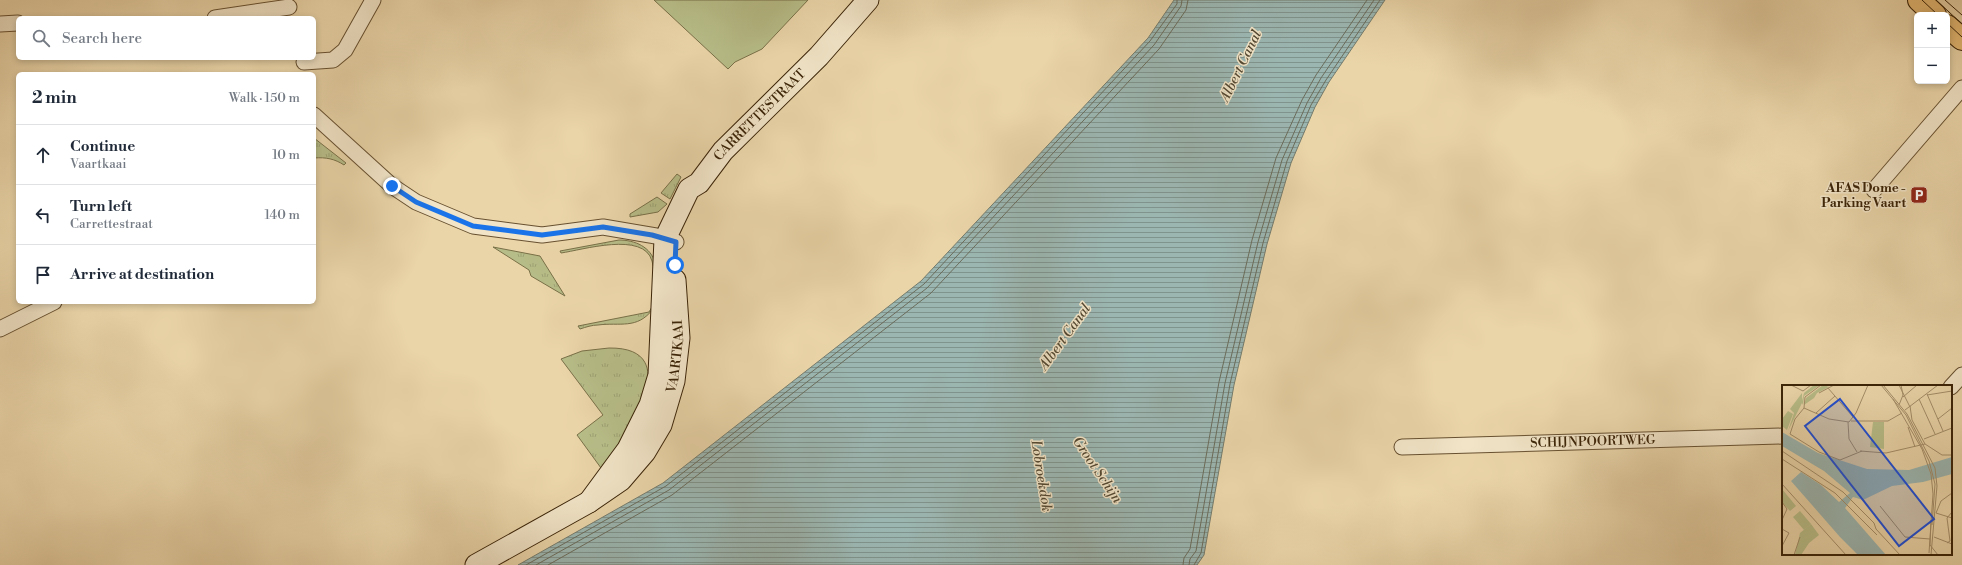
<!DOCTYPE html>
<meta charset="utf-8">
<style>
body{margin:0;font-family:"Libre Bodoni",serif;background:#f6f6f7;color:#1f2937}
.controls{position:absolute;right:12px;top:12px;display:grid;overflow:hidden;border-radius:6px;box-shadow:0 2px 6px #0003}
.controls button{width:36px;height:36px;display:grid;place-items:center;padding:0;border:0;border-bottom:1px solid #e0e1e3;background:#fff;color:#1f2937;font:20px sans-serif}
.stop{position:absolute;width:12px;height:12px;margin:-9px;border:3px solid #1a73e8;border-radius:50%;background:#fff}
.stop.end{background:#1a73e8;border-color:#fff;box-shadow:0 1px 4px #0008}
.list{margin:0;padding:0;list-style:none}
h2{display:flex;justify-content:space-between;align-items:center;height:52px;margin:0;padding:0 16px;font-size:17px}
h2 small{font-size:13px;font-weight:400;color:#747a83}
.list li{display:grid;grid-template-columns:26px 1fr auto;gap:12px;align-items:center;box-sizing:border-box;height:60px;padding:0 16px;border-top:1px solid #e0e1e3}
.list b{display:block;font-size:15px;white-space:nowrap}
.list p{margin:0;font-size:13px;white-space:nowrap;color:#747a83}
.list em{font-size:13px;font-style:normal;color:#747a83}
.icon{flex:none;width:22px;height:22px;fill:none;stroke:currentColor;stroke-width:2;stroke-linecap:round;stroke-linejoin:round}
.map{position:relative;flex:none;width:1962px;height:565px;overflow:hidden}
.search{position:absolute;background:#fff;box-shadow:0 2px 6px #0003;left:16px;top:16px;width:300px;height:44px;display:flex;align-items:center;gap:10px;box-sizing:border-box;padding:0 14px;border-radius:6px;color:#747a83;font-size:15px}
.panel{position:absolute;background:#fff;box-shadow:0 2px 6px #0003;left:16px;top:72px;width:300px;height:232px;border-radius:6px}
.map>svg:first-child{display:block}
.grass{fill:url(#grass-tufts);stroke:#797048}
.pitch{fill:#b7bd88;stroke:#797048}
.water{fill:url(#water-rules);stroke:#757c6d}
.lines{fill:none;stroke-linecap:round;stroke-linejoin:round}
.shore{stroke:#6b6d5c;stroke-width:1}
.street-casing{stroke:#675030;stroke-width:17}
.secondary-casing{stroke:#3b2408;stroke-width:23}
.primary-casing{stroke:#3b2408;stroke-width:24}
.street{stroke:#f1e4c7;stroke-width:15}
.secondary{stroke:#f1e4c7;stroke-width:21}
.primary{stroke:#e5ba74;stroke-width:22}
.tram{stroke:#3b2408;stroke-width:1}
.route{stroke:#1a73e8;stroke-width:5}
.labels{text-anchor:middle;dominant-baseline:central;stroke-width:3;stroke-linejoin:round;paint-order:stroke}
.street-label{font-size:13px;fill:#3b2408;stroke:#f1e4c7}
.poi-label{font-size:13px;font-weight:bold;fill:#3b2408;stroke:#f1e4c7;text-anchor:end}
.water-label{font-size:14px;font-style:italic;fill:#534832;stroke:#f1e4c7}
.inset-road{fill:none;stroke:#a48e69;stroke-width:1}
.view{fill:#1d4ed8;fill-opacity:0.15;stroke:#1d4ed8;stroke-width:2}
.inset-edge{fill:none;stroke:#3b2408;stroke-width:2}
</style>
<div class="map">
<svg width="1962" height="565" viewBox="0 0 1962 565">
<defs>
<pattern id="grass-tufts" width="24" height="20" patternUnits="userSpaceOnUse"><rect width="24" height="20" fill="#b7bd88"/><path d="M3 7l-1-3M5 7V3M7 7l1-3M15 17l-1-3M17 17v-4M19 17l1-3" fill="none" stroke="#9ea274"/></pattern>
<pattern id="water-rules" width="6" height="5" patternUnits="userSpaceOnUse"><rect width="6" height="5" fill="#9bb6b1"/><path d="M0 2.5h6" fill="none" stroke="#80948e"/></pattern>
</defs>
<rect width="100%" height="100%" fill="#ead5a9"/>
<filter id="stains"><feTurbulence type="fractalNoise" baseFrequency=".005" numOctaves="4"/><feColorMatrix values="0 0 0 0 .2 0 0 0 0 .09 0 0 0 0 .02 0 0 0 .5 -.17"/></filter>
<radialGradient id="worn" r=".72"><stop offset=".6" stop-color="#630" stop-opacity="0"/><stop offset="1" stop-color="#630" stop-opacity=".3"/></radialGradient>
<!-- grass -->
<g class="grass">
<path d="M 314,138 L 346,163 L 344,165 C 335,159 326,157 314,158 Z"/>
<path d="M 677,174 L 681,177 L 670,199 L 661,193 Z"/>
<path d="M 657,197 L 667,204 L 658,212 L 630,217 L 630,214 Z"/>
<path d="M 619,240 C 635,240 651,247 655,263 L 653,309 C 637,330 620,322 598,325 C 592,325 586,327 580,329 L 578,326 L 649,312 L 652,307 C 652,293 656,274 652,261 C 644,231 582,250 561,253 L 560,251 Z"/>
<path d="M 493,247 L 540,256 L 565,296 L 531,276 L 529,270 Z"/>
<path d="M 609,348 C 689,347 625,440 601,468 L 577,435 L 603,415 L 561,359 L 582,351 Z"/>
</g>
<!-- pitch -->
<path class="pitch" d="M 654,0 L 808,0 L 762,49 L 735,62 L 728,69 Z"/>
<!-- water -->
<path class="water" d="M 1174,0 L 1385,0 L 1329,82 L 1315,107 L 1291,163 L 1267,244 L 1234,385 L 1204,555 L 1197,565 L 518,565 L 663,483 L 921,281 L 1148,38 Z"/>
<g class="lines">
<!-- shore -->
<g class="shore">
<path d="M 526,565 L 666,486 L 924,284 L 1150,41 L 1177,4 L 1177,0"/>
<path d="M 536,565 L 669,490 L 927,288 L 1154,45 L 1181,6 L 1182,0"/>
<path d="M 548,565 L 672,495 L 931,293 L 1159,49 L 1186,10 L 1188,0"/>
<path d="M 1183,565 L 1184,558 L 1190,549 L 1219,382 L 1252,240 L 1276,158 L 1302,100 L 1316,75 L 1367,0"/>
<path d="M 1189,565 L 1190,559 L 1196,551 L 1225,383 L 1258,242 L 1282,160 L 1307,103 L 1321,78 L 1374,0"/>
<path d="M 1194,565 L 1201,553 L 1230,384 L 1263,243 L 1287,161 L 1311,105 L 1326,80 L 1380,0"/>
</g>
<defs>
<g id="street">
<path d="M 215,18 L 289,7"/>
<path d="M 0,24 L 18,23"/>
<path d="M 304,62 L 333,60 L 345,50 L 373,0"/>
<path d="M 314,115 L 392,186 L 416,202 L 473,226 L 542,235 L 603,227 L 656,236 L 676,242"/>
<path d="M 1874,190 L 1962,88"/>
<path d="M 0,329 L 54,302"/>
<path d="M 1951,387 L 1962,375"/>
<path id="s1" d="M 1402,447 L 1783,436"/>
</g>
<g id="secondary">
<path id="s2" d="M 589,502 L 628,449 L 650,405 L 659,375 L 665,239 L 689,189 L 699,183 L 723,151 L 819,56 L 868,0"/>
<path id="s3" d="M 476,565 L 589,502 L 621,480 L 645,452 L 661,425 L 674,381 L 679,338 L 675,280"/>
</g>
<g id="primary">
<path d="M 1919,0 L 1935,15"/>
<path d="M 1947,26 L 1962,39"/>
</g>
</defs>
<!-- street casing -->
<use href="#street" class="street-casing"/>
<!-- secondary casing -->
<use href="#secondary" class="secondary-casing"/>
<!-- primary casing -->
<use href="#primary" class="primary-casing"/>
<!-- street -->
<use href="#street" class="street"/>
<!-- secondary -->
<use href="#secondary" class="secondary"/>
<!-- primary -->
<use href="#primary" class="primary"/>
<!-- tram -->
<g class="tram">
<path d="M 1922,0 L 1938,15"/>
<path d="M 1936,0 L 1962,24"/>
<path d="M 1945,0 L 1962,15"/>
<path d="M 1947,23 L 1962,37"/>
</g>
</g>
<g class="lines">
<!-- route -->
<path class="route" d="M 392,186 L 416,202 L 473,226 L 542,235 L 603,227 L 652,235 L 676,242 L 675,265"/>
</g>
<!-- icons -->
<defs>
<symbol id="parking-square" viewBox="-11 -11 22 22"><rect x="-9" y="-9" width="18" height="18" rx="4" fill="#8f2418" stroke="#f1e4c7"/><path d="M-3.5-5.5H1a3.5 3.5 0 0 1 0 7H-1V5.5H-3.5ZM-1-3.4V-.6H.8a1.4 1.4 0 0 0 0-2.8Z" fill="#fff"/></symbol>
</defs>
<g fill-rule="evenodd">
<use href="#parking-square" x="1909" y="185" width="20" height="20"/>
</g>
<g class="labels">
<!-- street labels -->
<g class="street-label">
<text stroke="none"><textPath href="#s2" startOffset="441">CARRETTESTRAAT</textPath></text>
<text stroke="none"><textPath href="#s3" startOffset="307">VAARTKAAI</textPath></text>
<text stroke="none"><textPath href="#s1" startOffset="191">SCHIJNPOORTWEG</textPath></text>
</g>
<!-- poi labels -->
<g class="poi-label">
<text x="1906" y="188">AFAS Dome -<tspan x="1906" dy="15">Parking Vaart</tspan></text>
</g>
<!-- water labels -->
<g class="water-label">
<text transform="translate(1241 66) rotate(-64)">Albert Canal</text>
<text transform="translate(1065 337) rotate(-54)">Albert Canal</text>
<text transform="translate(1097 470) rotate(56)">Groot Schijn</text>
<text transform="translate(1041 476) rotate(81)">Lobroekdok</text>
</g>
</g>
<!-- overview -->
<g transform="translate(1782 385)">
<rect width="170" height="170" fill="#ead5a9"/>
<path d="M 32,0 L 38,0 L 22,11 L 21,20 L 20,18 L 6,46 L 12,28 L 8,24 L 20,8 L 20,16 L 22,8 ZM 6,26 L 11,29 L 5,45 L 0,41 L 0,34 Z" fill="#b7bd88"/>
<path d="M 41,0 L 47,2 L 35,8 L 32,13 L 22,20 L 24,13 Z" fill="#b7bd88"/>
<path d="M 0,104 L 14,121 L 8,126 L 0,117 ZM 29,139 L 37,150 L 27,158 L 19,170 L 13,170 L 18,148 Z" fill="#b7bd88"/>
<path d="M 91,37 L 102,37 L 102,64 L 88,62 ZM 18,126 L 29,139 L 22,145 L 11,132 Z" fill="#b7bd88"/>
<path d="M 0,47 L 36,68 L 85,84 L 127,85 L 170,72 L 170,89 L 141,97 L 110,101 L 81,115 L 71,112 L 63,123 L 104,170 L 76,170 L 58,152 L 9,96 L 19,87 L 39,100 L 57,117 L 68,108 L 42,86 L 0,61 Z" fill="#9bb6b1"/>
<path class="inset-road" d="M 9,0 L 21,6 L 29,0M 99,0 L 124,30 L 147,76 L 153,99 L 150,140M 101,0 L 125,29 L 153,83 L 155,101 L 149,170M 117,0 L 128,22M 46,3 L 71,32M 37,8 L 52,0M 145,9 L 161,46M 145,10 L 170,6M 121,12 L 135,0M 111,14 L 140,64 L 149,89 L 151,109 L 147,168M 137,14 L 153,49M 117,20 L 121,10 L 119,0M 128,21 L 130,35 L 143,59M 22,23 L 13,34 L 8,49 L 37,67 L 58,75 L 80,66M 22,23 L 47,34 L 67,37 L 74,28 L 86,0M 22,23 L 23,12 L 39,0M 123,25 L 156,0M 34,28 L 53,11M 156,34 L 170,23M 69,36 L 106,36 L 120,28M 66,37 L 67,54 L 75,67M 126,42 L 133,62M 142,54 L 170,43M 143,59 L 160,70 L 170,70M 0,66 L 61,107 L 92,138 L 94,144 L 118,170M 78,66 L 104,68 L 143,59M 0,74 L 53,108 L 95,150M 0,99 L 64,170M 0,117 L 5,124 L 0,135M 98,121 L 123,152 L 148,154M 154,128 L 159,116 L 170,108M 154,128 L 170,133M 149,135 L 148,160 L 156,170M 0,144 L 7,148 L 0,161M 152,152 L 170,159M 165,158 L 168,156 L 165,133 L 170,127M 12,170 L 18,152"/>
<path class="view" d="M 58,14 L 152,134 L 117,161 L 23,41 Z"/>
<rect width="170" height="170" class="inset-edge"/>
</g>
<rect width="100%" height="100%" filter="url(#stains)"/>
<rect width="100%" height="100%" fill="url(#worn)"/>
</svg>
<div class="controls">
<button>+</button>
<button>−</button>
</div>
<div class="stop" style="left:675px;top:265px"></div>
<div class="stop end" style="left:392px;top:186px"></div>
<div class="search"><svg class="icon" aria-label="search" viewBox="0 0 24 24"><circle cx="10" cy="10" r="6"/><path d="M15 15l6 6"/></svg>Search here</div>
<section class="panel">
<h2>2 min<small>Walk · 150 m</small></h2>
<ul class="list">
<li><svg class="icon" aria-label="ahead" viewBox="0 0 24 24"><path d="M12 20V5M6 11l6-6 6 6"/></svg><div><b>Continue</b><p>Vaartkaai</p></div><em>10 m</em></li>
<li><svg class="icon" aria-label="left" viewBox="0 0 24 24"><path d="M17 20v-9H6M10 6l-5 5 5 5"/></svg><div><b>Turn left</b><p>Carrettestraat</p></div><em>140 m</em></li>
<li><svg class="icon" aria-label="arrive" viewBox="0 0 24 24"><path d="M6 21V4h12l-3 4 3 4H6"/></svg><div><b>Arrive at destination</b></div></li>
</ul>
</section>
</div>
